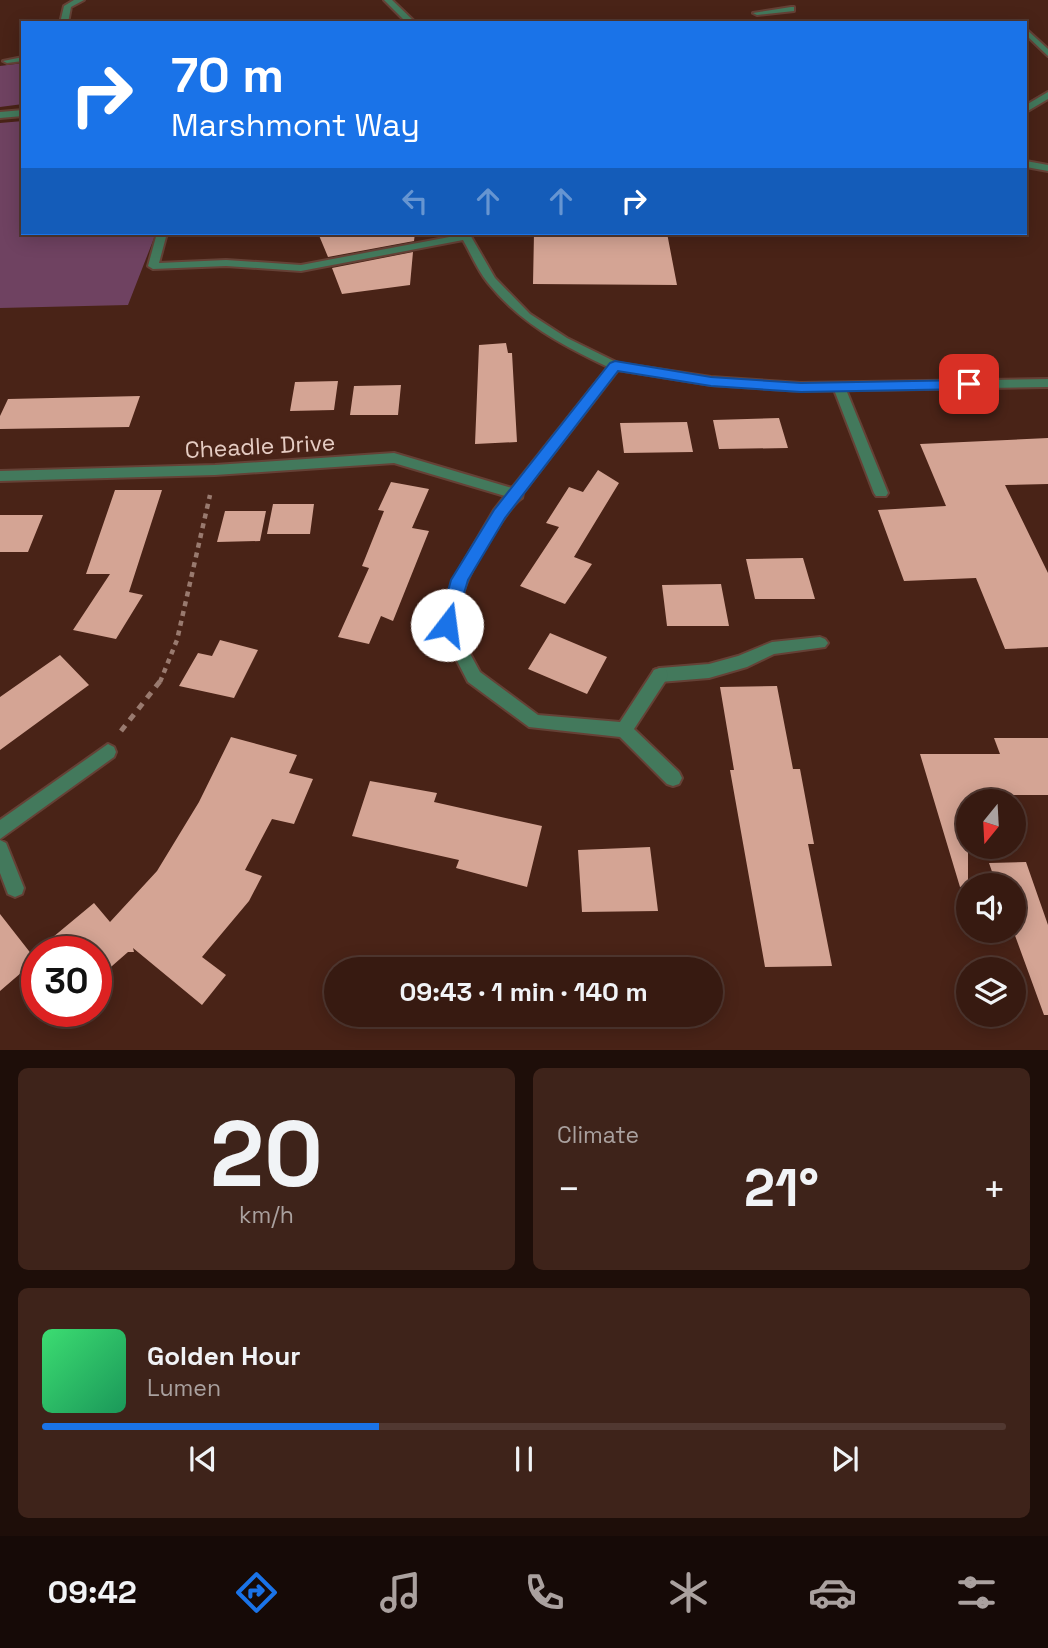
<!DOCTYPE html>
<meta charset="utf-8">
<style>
body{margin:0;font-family:"Space Grotesk",sans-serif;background:#3e231a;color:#f1f3f6;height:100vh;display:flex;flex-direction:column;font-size:26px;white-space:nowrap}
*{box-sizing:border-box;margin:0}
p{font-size:23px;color:#aaa19f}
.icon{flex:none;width:38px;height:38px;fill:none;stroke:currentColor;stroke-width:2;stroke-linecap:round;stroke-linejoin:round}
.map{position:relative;height:1050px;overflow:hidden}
.side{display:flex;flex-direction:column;gap:18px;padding:18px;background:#1e0e09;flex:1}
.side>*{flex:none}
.top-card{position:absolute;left:21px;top:21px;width:1006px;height:214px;border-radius:0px;box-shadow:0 4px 18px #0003,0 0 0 2px #513831;background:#1a73e8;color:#fff;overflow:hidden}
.needle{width:46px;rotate:198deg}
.buttons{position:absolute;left:956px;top:789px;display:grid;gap:14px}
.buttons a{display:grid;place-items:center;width:70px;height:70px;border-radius:50%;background:#371a11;box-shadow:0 4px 18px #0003,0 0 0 2px #513831;font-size:35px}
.speed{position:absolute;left:21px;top:936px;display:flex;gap:14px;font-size:35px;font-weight:700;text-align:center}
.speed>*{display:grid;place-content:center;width:91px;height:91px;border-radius:50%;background:#371a11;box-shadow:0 4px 18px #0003,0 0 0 2px #513831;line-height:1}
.speed .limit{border:10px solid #d22;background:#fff;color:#111}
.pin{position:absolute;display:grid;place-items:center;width:60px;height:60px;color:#fff;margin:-30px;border-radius:14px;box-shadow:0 4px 10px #0006}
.me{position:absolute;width:77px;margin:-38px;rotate:15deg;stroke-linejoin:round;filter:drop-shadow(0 0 5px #0008)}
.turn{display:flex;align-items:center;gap:24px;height:147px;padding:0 35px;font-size:32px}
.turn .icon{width:91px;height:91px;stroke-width:2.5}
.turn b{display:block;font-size:49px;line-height:60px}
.lanes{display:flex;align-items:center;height:66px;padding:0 35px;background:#0003;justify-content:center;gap:35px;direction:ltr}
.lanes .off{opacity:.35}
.big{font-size:52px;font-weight:700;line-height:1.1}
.side .widget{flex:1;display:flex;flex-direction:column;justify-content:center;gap:10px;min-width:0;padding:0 24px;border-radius:10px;background:#3e231a}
.side .dial{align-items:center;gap:0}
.dial b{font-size:91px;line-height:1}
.song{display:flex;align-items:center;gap:21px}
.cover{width:84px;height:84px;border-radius:10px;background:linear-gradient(135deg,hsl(140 70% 55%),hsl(150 70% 35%))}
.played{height:7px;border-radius:4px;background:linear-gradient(90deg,#1a73e8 35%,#513831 35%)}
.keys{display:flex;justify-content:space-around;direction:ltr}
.heat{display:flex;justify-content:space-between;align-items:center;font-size:38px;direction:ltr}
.side .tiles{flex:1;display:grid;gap:18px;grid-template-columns:1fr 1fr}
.widget:last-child{grid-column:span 2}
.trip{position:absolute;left:324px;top:957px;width:399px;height:70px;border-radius:35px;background:#371a11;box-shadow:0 4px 18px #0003,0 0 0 2px #513831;font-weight:700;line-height:70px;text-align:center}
.tab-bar{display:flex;height:112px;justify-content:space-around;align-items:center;background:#160a07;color:#aaa19f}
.tab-bar .icon{width:49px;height:49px}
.tab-bar .selected{color:#1a73e8}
.tab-bar b{font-size:32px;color:#f1f3f6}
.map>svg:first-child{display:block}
</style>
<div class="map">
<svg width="1048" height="1050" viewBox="0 0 1048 1050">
<rect width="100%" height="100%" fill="#492317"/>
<!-- green -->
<path fill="#6f4261" d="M23 63V104L0 107V66Z
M23 121V233H156L128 305 0 308V123Z"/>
<!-- building -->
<path fill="#d4a494" d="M318 233H415L414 241 328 257Z
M534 233H667L677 285 533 284Z
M413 252 410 285 342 294 332 268Z
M506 343 508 353H512L517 442 475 444 479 345Z
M338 381 334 410 290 411 295 382Z
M401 385 398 415H350L354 386Z
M140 396 129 427 0 429V416L8 399Z
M779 418 788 448 719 449 713 420Z
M687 422 693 452 624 453 620 423Z
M1048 438V484L1005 485 1048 573V647L1005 649 976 578 904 581 878 510 946 506 920 444Z
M598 470 619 483 574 557 592 564 565 604 520 586 559 527 546 523 569 487 583 492Z
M391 482 429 489 412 528 429 531 393 621 381 616 369 644 338 637 369 568 362 566 384 511 378 510Z
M115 490H162L129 592 143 595 116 639 73 630 110 574H86Z
M273 504H314L310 534H267Z
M225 511H266L260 541 217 542Z
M0 515H43L28 552H0Z
M803 558 815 599H755L746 559Z
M721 584 729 626H667L662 585Z
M550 633 607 657 587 694 528 669Z
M220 640 258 650 234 698 179 686 198 653 212 656Z
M60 655 89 685 0 750V697Z
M777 686 793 769H800L814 844H808L832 966 765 967 730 770H734L720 687Z
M231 737 297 755 289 773 313 779 294 824 272 819 245 870 262 876 249 901 202 957 226 975 202 1005 133 948 134 952H128L96 980V952H35L94 903 110 922 157 871 199 802Z
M994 738H1048V795H968V886L960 887 920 754H1000Z
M370 781 437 793 434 802 542 826 527 887 456 868 459 860 352 836Z
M650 847 658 911 582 912 578 850Z
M1026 862 1048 925V1015H1044L1013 930V886H997L989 863Z
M0 914 36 960 0 991Z"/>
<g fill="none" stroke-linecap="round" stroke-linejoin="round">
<!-- lane casing -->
<g stroke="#654136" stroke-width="4">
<path id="lane" d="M839 383 845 387 888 493 886 496H876L874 493 833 387Z
M820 637 825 639 828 643 825 647 774 654 747 667 709 678 660 682 654 680 652 675 654 670 660 668 709 664 738 656 772 642Z"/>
</g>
<!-- street casing -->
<g stroke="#654136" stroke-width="4">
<path id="street" d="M74 0H84L71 7 68 23H60L64 6Z
M384 0H392L416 23H407Z
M791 7H794V11L757 15 753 13Z
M1026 29 1048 49V56L1026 35Z
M23 57V61L7 63 3 61Z
M1048 92V99L1026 112V105Z
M23 110V116L0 118V112Z
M1026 161 1048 165V171L1026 167Z
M157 233H167L159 263 226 260 301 265 460 235 459 233H469L495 278 530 314 567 338 618 363 711 377 801 383 1048 379V387L801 391 711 385 618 370 523 493 522 498C509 505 473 567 467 582 461 596 459 612 455 626L480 672 538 715 620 722 654 670 660 668 666 670 668 675 666 680 634 729 679 772 682 778 679 784 673 786 667 784 620 737 529 727 468 682 439 626 453 580 494 510 505 496 394 463 215 475 0 481V471L215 465 394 453 512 488 608 367C562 345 520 323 488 283 478 271 471 254 463 240L301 271 226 266 153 269 148 266Z
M108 744 114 747 116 752 114 757 0 839V820Z
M0 840 6 843 24 888 22 894 15 897 8 894 0 873Z"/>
</g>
<!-- path-far1 -->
<path stroke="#997a6f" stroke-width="4.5" stroke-dasharray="5 5" stroke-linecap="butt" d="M160 682 177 640 210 495"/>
<!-- path -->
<path stroke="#997a6f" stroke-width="5" stroke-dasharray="7 7" stroke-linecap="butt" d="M121 731 161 680"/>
<!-- lane -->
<use href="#lane" fill="#43795c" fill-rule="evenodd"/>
<!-- street -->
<use href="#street" fill="#43795c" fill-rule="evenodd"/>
</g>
<!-- route -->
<path fill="#1a73e8" stroke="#114b97" stroke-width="2" d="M615 361 711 377 801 383 969 380 976 384 969 389 801 392 711 386 618 371 505 518 468 580 453 630H441L439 625 451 580 494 510 610 363Z"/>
<g text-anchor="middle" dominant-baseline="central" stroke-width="7" stroke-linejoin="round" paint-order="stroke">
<!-- street labels -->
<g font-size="23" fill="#e5ccc3" stroke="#492317">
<text transform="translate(260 446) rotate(-3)">Cheadle Drive</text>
</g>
</g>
</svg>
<div class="buttons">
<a><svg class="needle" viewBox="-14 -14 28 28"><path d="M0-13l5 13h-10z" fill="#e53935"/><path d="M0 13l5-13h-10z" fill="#aaa19f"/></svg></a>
<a><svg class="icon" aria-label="sound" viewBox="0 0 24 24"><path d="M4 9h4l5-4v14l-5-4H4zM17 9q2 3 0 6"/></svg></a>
<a><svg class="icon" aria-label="layers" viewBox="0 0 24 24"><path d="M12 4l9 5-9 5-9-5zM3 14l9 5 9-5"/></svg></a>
</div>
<div class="speed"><div class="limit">30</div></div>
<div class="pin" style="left:969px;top:384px;background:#d93025"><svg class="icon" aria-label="arrive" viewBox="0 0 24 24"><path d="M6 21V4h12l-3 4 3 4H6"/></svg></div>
<svg class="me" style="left:447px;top:625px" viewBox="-20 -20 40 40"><circle r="19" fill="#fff"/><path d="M0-13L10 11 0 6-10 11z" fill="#1a73e8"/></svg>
<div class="trip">09:43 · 1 min · 140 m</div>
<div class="top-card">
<div class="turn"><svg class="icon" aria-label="right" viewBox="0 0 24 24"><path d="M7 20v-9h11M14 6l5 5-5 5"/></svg><div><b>70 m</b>Marshmont Way</div></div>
<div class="lanes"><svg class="icon off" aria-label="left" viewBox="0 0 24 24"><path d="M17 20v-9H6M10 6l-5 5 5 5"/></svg><svg class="icon off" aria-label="ahead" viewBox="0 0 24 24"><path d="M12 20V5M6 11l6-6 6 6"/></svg><svg class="icon off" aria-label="ahead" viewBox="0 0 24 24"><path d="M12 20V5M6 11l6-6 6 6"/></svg><svg class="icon" aria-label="right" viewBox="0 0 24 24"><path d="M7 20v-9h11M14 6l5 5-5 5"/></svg></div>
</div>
</div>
<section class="side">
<div class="tiles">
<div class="widget dial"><b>20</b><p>km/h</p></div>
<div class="widget"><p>Climate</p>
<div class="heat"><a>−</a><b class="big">21°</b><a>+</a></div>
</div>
<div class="widget">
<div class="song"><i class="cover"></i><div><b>Golden Hour</b><p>Lumen</p></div></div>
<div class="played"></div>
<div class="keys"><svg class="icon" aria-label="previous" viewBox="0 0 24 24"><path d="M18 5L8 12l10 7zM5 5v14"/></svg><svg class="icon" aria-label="pause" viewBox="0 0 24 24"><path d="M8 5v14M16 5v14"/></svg><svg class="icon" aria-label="next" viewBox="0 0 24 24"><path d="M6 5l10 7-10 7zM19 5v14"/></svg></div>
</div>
</div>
</section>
<nav class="tab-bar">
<b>09:42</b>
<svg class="icon selected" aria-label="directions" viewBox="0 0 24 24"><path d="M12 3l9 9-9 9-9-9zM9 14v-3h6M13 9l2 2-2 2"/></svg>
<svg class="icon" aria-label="music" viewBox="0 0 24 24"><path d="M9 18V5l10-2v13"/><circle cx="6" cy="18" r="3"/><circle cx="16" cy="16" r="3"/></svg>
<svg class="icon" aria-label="phone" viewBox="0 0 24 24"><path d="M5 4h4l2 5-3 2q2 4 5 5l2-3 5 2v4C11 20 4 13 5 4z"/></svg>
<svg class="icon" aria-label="climate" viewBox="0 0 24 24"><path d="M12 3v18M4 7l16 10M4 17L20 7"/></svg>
<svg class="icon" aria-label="car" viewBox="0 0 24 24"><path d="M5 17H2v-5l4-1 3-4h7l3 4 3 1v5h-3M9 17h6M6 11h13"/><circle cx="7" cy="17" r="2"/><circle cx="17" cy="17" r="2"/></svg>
<svg class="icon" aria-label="filters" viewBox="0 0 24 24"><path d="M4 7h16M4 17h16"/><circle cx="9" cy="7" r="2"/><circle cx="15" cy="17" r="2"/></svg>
</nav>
